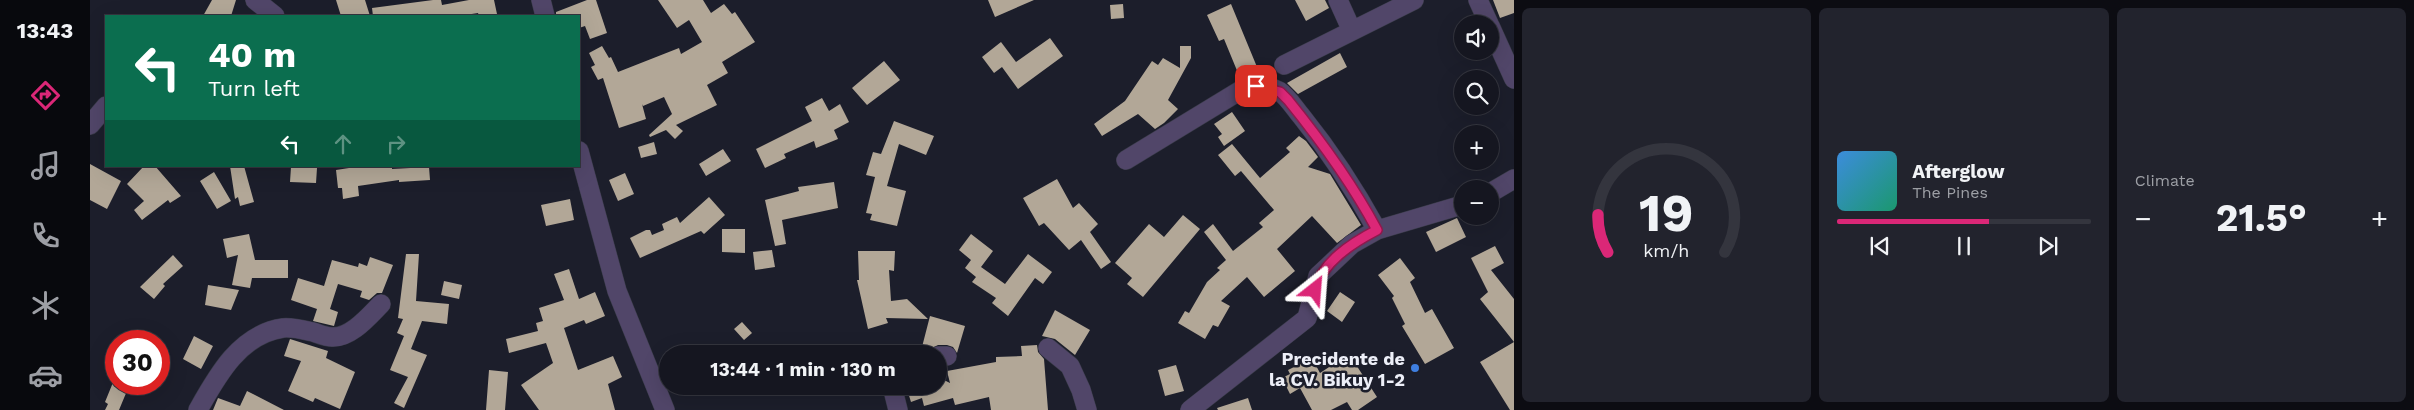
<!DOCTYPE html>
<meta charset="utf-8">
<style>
body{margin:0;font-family:"Work Sans",sans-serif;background:#22232d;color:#f1f3f6;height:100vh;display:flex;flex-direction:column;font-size:19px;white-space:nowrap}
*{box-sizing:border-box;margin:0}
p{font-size:16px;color:#9d9fa5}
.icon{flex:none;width:28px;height:28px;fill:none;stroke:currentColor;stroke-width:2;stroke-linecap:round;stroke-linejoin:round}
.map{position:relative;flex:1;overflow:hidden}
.side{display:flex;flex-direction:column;gap:8px;padding:8px;background:#0c0c12;width:900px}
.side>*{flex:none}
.hud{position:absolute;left:15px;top:15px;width:475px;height:152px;border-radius:0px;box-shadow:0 5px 20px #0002,0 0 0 1px #34353e;background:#0b6e4f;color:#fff;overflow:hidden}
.tools{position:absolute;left:1364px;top:15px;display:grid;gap:10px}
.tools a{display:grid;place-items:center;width:45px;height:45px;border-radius:50%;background:#151620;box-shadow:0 5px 20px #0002,0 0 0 1px #34353e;font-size:25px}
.speed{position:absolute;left:15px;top:330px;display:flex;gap:10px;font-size:25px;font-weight:700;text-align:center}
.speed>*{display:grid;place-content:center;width:65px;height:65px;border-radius:50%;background:#151620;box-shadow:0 5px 20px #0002,0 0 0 1px #34353e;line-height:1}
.speed .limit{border:8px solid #d22;background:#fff;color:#111}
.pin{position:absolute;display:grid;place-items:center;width:42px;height:42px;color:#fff;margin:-21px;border-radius:10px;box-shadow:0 2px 8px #0006}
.me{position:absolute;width:55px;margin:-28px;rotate:28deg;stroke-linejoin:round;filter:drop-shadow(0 0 4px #0008)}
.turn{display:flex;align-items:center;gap:18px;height:105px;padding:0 20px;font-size:22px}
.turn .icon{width:65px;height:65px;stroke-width:2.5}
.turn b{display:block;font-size:35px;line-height:42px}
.lanes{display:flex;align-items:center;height:48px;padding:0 20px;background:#0003;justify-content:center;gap:25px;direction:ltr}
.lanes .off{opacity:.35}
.big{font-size:38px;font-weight:700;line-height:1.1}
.side .tile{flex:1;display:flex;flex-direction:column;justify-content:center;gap:8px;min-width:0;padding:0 18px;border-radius:8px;background:#22232d}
.side .dial{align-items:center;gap:0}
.dial svg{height:130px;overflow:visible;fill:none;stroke:#34353e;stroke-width:7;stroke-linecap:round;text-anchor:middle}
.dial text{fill:#f1f3f6;stroke:none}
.song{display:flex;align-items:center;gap:15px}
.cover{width:60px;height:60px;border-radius:8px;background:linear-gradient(135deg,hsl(210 70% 55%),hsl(160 70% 35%))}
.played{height:5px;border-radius:2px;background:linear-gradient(90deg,#db2777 60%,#34353e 60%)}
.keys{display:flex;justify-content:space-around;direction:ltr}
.heat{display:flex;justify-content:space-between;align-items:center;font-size:28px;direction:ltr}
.side .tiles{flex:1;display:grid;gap:8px;grid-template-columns:repeat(3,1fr)}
.trip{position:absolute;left:569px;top:345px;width:288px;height:50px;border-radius:25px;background:#151620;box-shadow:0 5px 20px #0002,0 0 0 1px #34353e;font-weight:700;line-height:50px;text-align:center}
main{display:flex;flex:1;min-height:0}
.tab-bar{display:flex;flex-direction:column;width:90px;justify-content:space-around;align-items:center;background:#08090d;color:#9d9fa5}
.tab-bar .icon{width:35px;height:35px}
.tab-bar .active{color:#db2777}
.tab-bar b{font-size:22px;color:#f1f3f6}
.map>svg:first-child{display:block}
</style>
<main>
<nav class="tab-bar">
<b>13:43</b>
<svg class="icon active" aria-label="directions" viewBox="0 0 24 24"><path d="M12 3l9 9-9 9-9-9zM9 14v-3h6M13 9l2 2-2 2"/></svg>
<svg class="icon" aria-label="music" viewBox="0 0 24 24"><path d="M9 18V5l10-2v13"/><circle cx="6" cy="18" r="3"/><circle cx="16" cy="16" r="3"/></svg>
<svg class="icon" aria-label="phone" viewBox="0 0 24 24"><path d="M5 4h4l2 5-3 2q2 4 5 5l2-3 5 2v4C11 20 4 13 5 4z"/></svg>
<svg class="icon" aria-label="climate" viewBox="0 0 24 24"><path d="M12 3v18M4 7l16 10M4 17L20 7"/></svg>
<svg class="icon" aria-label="car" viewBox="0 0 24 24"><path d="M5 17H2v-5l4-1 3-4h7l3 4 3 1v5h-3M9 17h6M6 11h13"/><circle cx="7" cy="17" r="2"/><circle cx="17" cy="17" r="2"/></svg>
</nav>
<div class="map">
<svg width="1424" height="410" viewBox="0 0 1424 410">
<rect width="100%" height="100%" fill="#1c1e2b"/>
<!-- building -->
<path fill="#b2a797" d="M122 0H146L141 16H113Z
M246 0H275L280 16H251Z
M343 0H351L352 5 379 0H404L407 14 395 16H389L388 13 369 16H283L282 8Z
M497 0H506L517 33 500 39 495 26 489 28V16H466V12Z
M568 0H613L621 13 634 4 642 14 645 12 665 42 632 62 638 73 617 85 627 105 586 125 593 131 585 139 576 130 560 137 559 135 582 114 574 97 553 106 552 104 556 119 529 128 513 78 508 80 501 67 505 65 499 53 512 46 519 58 521 57 528 72 589 48 591 54 612 42 599 20 587 28Z
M898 0H944L905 17Z
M1205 0H1235L1239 8 1216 21Z
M1403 0H1424V13L1410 18Z
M1033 4 1034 18 1021 19 1020 5Z
M1141 4 1167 67 1148 73 1134 39 1129 41 1117 15Z
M960 38 973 56 928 89 912 67 904 73 892 57 911 42 926 62Z
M1090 46H1101V58L1078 100 1088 109 1074 123 1065 129 1048 114 1012 136 1004 124 1035 101 1062 61 1068 65 1073 58 1090 68Z
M1250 53 1257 67 1208 94 1197 83Z
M794 61 810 80 777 105 762 88Z
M732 98 739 111 750 104 759 122 744 130 748 139 726 148 724 141 694 154 696 158 675 168 666 149 722 121 715 107Z
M1142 112 1155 131 1134 146 1128 137 1132 134 1124 124Z
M804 121 844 136 836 155 809 144 797 186 816 191 807 226 780 220 782 214 776 213 785 177 776 175 783 152 791 154Z
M1209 136 1216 141 1228 157 1218 167 1240 174 1271 225 1247 243 1222 216 1187 249 1205 271 1174 297 1157 277 1131 301 1140 306 1128 327 1123 325 1115 339 1088 323 1095 311 1099 313 1117 282 1130 270 1127 268 1136 260 1114 232 1123 224 1143 251 1173 227 1169 223 1184 210 1151 171 1145 176 1128 155 1142 144 1170 178 1200 152 1196 148Z
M564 142 567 154 551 158 548 147Z
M633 149 641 161 616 176 609 164Z
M0 164 31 181 17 209 0 200Z
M54 166H65L91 196 80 203 78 200 52 220 44 210 54 201 37 184Z
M140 166H154L164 202 150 206 148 197 145 199Z
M272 166H302V169L339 167 340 180 309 182V180L268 186 269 196 253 199 252 188H248L246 170Z
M201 167 227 168 226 183 200 182Z
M124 172 141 201 127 209 110 181Z
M535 173 544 194 528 201 519 180Z
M967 179 983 208 989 203 1008 224 1000 232 1021 262 1011 269 991 240 979 250 954 223 949 226 933 198Z
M744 182 748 208 692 220 696 244 685 246 675 200 709 191 708 187Z
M619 197 635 215 614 234 611 231 550 258 540 238 556 230H560L562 235 574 230 572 224 587 217 590 223Z
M480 199 484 220 456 226 451 205Z
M1093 215 1110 229 1053 297 1037 284 1042 278 1025 263 1059 224 1074 237Z
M1367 218 1376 237 1346 252 1336 232Z
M632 229H655V253L632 252Z
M159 234 165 260H198V278H162L160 288 142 285 148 255 137 258 133 239Z
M881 234 903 251 891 267 915 284 938 254 962 272 953 284 945 278 918 316 902 303 906 298 882 282 886 277 875 268 881 260 869 250Z
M1405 246 1414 263 1401 270 1424 299V410H1420L1390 362 1424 342 1390 299 1398 292 1381 258Z
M682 250 685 267 665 270 663 252Z
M768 251H805L804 271 799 270 801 301 817 299 838 319 796 318 798 323 778 329 767 280H769Z
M316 254H329L326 301 359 304 357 324 332 321 321 349 337 355 314 408 304 403 318 377 300 370 314 336 307 333 313 319 308 318Z
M83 255 93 266 73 284 75 286 64 299 50 287Z
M280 257 303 265 292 293H287L279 300 270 297 272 291 248 284 240 309 248 312 244 326 223 321 227 309 201 300 208 278 234 286 242 260 268 267 269 263 277 266Z
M1310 258 1325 278 1320 282 1335 313 1342 309 1364 348 1335 364 1312 326 1315 324 1302 298 1304 296 1288 275Z
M479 269 489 299 505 292 515 316 496 324 494 320 474 328 488 370 523 356 532 377 518 384 525 410H449L431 385 463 363 456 343 419 353 416 339 448 331 446 323 453 321 449 308 474 300 464 274Z
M354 281 372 285 369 299 351 295Z
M118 285 149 290 141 310 115 305Z
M1250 292 1265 302 1252 322 1237 311Z
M965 310 1000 330 985 355 965 339 952 336Z
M840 316 875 326 867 353 863 347 857 345H848L840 349 832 347Z
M652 322 662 333 654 340 644 329Z
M104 336 123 346 111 369 93 359Z
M200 339 238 351 236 358 265 372 250 409 225 398 223 402 198 391 211 361 194 356Z
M947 345 948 352 954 359 958 410H901L899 397 865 405 863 398 834 406 832 398 821 402 816 386H848V377L860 383 857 371 906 362V357L932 356 931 346Z
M1259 354 1287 397 1268 410H1262L1257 402 1241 410H1222L1210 388 1200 394 1192 378 1200 374 1198 370 1222 358 1230 373Z
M1086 365 1094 391 1075 396 1068 370Z
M399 370 418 372 415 410H396Z
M24 380 26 384 39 386 29 410H15L18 404 15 402Z
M157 391 194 410H123L128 398 150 406Z
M1158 398 1162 410H1128L1127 408Z"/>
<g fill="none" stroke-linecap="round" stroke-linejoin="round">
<!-- minor casing -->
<g stroke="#393b48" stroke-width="20">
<path id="minor" d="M165 0 185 16
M451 0 455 16
M1248 0 1262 31
M1388 0 1399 24
M1400 26 1424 79
M1194 65 1324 0
M0 125 16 106
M489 151 527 291 575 410
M1036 160 1151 90C1165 87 1176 84 1189 91 1198 97 1205 109 1212 117 1241 153 1265 190 1287 230
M1400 193 1424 179
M958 348 980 366 991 390 997 410
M848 356H857
M802 386 808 410
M108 410C127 376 150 334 193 328 202 327 214 330 223 332 229 334 236 337 242 337 261 338 279 316 291 304
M1100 410 1217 318 1228 276 1262 244 1287 230 1372 205"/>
</g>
<!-- minor -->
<use href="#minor" stroke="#514669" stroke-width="19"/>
</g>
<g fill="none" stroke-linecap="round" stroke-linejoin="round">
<!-- route casing -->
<g stroke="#8e194d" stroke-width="12">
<path id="route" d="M1166 86 1190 92 1198 100C1232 142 1262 183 1287 230 1262 243 1232 262 1225 290"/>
</g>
<!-- route -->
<use href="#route" stroke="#db2777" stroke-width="9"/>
</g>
<!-- markers -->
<circle fill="#3f7fe0" stroke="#1c1e2b" stroke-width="2" cx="1325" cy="368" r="5"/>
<g text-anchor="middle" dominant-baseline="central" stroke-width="5" stroke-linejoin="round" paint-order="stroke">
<!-- poi labels -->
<g font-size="18" font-weight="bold" fill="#edeff8" stroke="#1c1e2b" text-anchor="end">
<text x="1315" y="358">Precidente de<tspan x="1315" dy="21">la CV. Bikuy 1-2</tspan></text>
</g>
</g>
</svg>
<div class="tools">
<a><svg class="icon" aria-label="sound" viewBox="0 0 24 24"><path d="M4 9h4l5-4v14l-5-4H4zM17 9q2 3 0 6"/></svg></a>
<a><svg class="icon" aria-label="search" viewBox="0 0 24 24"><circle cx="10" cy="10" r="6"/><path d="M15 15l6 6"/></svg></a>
<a>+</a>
<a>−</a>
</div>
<div class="speed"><div class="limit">30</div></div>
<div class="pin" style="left:1166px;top:86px;background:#d93025"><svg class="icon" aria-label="arrive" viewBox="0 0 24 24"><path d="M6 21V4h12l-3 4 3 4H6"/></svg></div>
<svg class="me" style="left:1225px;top:290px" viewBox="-20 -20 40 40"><path d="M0-17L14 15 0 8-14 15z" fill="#db2777" stroke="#fff" stroke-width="4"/></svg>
<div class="trip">13:44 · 1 min · 130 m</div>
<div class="hud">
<div class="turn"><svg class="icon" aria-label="left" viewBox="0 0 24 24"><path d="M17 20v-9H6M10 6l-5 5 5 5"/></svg><div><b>40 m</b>Turn left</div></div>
<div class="lanes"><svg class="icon" aria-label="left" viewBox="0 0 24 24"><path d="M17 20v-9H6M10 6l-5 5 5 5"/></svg><svg class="icon off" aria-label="ahead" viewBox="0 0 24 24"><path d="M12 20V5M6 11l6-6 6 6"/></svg><svg class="icon off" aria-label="right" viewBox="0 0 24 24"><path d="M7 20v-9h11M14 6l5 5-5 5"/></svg></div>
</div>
</div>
<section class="side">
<div class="tiles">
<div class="tile dial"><svg viewBox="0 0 100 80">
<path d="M14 69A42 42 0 1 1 86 69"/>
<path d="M14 69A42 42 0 0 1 8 46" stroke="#db2777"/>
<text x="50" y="56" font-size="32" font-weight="700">19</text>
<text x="50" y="72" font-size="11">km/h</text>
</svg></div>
<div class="tile">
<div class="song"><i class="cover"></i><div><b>Afterglow</b><p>The Pines</p></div></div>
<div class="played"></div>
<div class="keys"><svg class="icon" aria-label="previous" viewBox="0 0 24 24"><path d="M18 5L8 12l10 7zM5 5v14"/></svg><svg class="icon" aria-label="pause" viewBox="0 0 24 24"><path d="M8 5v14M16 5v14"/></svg><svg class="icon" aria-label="next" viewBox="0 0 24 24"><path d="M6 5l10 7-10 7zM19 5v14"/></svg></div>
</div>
<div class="tile"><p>Climate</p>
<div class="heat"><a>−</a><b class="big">21.5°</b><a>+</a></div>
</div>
</div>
</section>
</main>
